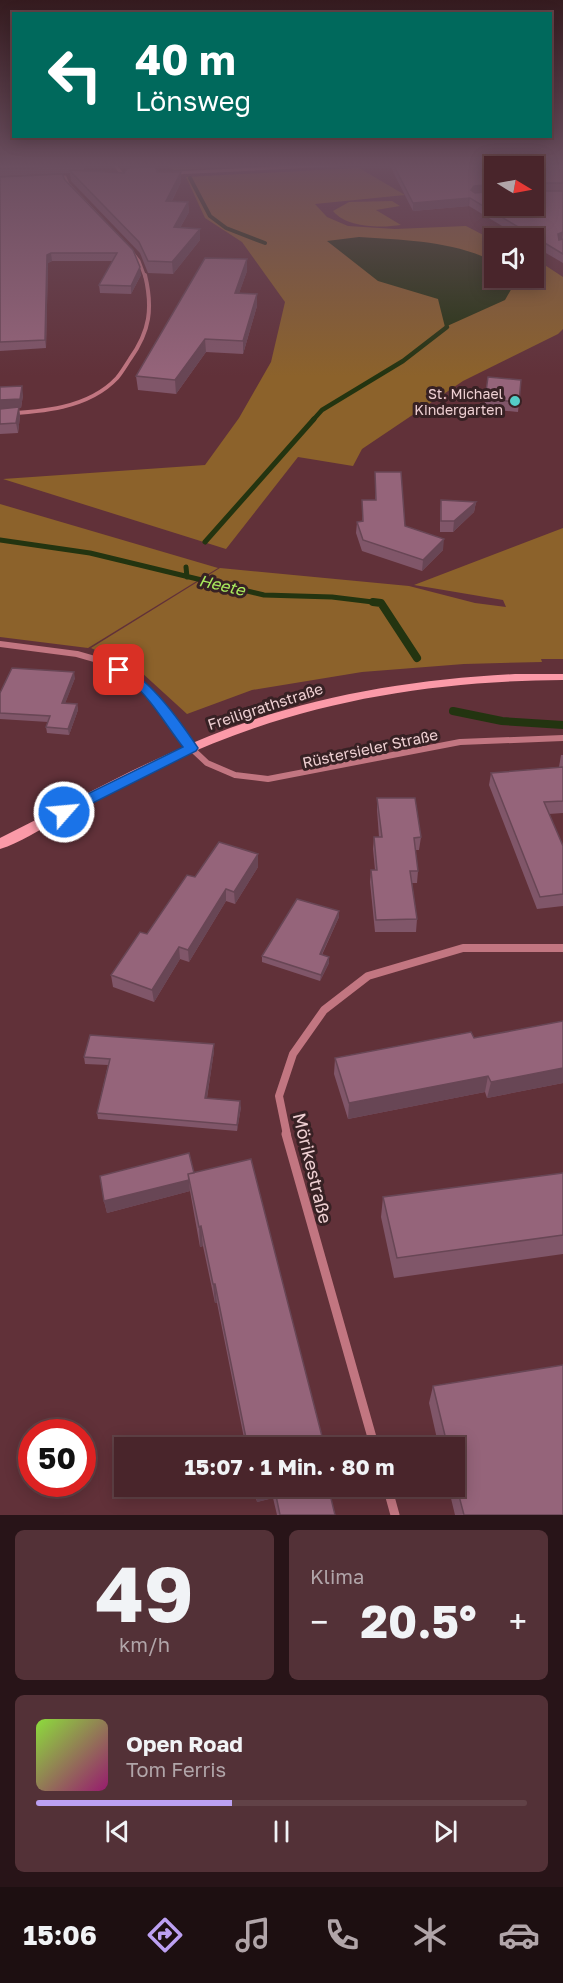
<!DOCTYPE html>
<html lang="de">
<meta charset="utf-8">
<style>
body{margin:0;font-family:"Golos Text",sans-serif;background:#533137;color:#f1f3f6;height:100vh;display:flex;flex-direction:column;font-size:22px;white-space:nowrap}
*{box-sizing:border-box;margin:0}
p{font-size:20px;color:#b1a5a9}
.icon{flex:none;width:33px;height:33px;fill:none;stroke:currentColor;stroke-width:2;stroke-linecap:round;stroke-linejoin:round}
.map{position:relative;height:1515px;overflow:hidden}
.drawer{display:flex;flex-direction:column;gap:15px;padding:15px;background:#281418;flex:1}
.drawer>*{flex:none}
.banner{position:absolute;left:12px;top:12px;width:540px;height:126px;border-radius:0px;box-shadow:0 3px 15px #0003,0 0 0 2px #614247;background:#00695c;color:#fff;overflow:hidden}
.needle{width:39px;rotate:100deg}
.buttons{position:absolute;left:484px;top:156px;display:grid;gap:12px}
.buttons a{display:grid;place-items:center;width:60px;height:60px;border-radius:0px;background:#49252b;box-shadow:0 3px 15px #0003,0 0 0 2px #614247;font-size:30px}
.speed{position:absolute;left:18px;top:1419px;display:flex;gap:12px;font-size:30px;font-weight:700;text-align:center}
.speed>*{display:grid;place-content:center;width:78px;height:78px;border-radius:50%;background:#49252b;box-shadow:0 3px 15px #0003,0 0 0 2px #614247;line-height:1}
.speed .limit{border:9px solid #d22;background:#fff;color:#111}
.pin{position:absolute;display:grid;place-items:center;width:51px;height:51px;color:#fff;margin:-26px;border-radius:12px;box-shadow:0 3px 9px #0006}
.me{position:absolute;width:66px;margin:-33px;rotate:63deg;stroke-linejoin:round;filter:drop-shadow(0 0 4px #0008)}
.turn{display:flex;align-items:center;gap:21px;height:126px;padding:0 24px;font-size:27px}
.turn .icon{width:78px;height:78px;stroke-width:2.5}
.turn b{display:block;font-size:42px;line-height:51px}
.big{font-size:45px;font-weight:700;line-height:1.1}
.drawer .card{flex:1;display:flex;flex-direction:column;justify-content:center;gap:9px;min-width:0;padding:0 21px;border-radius:9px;background:#533137}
.drawer .dial{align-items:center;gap:0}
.dial b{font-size:78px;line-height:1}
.song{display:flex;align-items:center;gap:18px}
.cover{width:72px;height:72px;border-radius:9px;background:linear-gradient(135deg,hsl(90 70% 55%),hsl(320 70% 35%))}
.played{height:6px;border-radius:3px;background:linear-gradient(90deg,#bca0f2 40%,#614247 40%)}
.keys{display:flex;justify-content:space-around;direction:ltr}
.heat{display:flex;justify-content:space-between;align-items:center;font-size:33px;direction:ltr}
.drawer .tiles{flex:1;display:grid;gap:15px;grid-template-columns:1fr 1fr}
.card:last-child{grid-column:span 2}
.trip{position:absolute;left:114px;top:1437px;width:351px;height:60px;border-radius:0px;background:#49252b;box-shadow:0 3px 15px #0003,0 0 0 2px #614247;font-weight:700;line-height:60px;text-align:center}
.tabs{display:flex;height:96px;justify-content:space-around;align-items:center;background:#1d0f11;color:#b1a5a9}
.tabs .icon{width:42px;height:42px}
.tabs .on{color:#bca0f2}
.tabs b{font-size:27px;color:#f1f3f6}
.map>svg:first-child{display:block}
</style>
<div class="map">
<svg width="563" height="1515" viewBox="0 0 563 1515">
<rect width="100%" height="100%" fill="#613139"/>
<!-- green -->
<path fill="#8c622b" d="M164 164H282L174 170Z
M359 168 405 195 315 204 327 217 348 226 395 229 466 226 495 241V278H534V258L563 277V329L558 334 463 381 362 449 353 466 298 457 226 549 3 479 205 465 239 418 271 362 285 302 242 242 205 218 186 177Z
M392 201 400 206 376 210 401 225C381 228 347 228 333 211L349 202Z
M0 504 218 568 88 648 0 637Z
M563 528V659H541L542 662 464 664 362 672 252 690 187 714 141 672 91 648 220 568 409 586 475 603 506 607 503 600 414 585Z"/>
<!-- water -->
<path fill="#233410" d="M359 237C405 240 454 241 495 262V278H514L516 281 505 300 445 327 438 299 378 281 327 241Z"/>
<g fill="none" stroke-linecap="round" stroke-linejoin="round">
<!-- stream-far3 -->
<path stroke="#233410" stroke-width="4" d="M190 178 210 216 226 228 265 243"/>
<!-- stream-far2 -->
<path stroke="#233410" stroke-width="4.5" d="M313 420 322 410 403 361 447 327"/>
<!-- stream-far1 -->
<path stroke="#233410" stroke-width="5" d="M0 540 90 553 264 595 332 597 381 603
M205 542 314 419
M186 567 187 577"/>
<!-- stream -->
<path stroke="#233410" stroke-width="8" d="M373 602 381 603 417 658
M453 711 502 721 563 725"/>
<!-- street-far4 -->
<path stroke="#c27681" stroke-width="3" d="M114 164 123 175
M174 173 353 164
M65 177 68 184 112 230
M129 248 139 261 145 277"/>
<!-- street-far3 -->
<path stroke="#c27681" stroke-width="4" d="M0 414C40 412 88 409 117 378 122 372 126 365 130 359 150 331 153 308 145 275"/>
<!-- street-far2 -->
<path stroke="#c27681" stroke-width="6" d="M0 644 77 654 105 662 133 678 179 730 191 748 207 763 235 775 268 779 460 742 563 738"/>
<!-- street-far1 -->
<path stroke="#c27681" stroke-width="8" d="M287 1135 279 1096 293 1054 324 1010 368 976 463 948H563"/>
<!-- street -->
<path stroke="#c27681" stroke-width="9" d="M286 1134 375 1448
M387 1486 395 1515"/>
<!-- secondary -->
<path fill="#fb9aa8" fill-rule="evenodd" d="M515 674H563V680C425 681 296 703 170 762 132 780 94 800 57 820 39 830 20 843 0 849V838C76 800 150 758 230 728 322 694 418 679 515 674Z"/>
</g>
<!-- wall -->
<path fill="#805669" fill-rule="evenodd" d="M0 164H84V171L124 173 134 167V164H152L153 167 157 172H181V182L172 201 188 202 189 212 180 228 200 240 173 274 148 273 140 253 71 181 70 173 0 176Z
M389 164H563V263L534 246V238H522L469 206 413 211ZM495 166 534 206H495Z
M0 177 65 180 141 275 131 294 100 293 99 285 113 261H52L48 263 46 348 0 351Z
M247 271 239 293 257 306 243 354 206 352 176 394 138 390 136 376Z
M488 377 519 402 518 412 484 409Z
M0 387 23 395 21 408H19L20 416 18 433 0 434Z
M375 472 405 526 443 550 422 571 362 551 356 533 357 522 362 521V500H375Z
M441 500 476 502 474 512 453 532H440V511Z
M75 678 65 703 77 704 78 710 69 735 47 733 46 727 48 722 0 719V693Z
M561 755H563V813L549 814 563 846V906L537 909 489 785 491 773 559 767Z
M377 798 421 837 419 850H415L418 871 417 883H412L417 919 416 932H375L370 882 371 870H375L373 849 374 837H379L377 810Z
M258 854V867L235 904 226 901 189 962 180 959 154 1002 113 987 111 975 147 934 195 877Z
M339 911V917L322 955 329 957V963L320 981 262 962V956Z
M563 1021V1083L487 1098 485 1092 348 1119 334 1074 335 1058 474 1038Z
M214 1044V1051L207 1098 241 1107 237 1131 98 1119 97 1113 108 1065 85 1064 84 1057Z
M194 1173 325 1448H246L217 1303H215L203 1246 200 1247 190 1191 107 1213 104 1201Z
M563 1173V1254L394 1278 381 1217 383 1197Z
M433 1386 563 1515H455L448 1486H454V1448H439L429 1403Z
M253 1486H328L335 1515H277L273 1498 257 1502Z"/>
<!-- shaded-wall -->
<path fill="#684655" d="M181 172V182L166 212V201Z
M495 184V191L470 198 471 190 474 186Z
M470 198 469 206 413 211V203Z
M188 202 189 212 174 238V227Z
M200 229V240L173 274 172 262Z
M563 232 562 240 557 243 558 234Z
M51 253 52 261 48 263 46 348 45 340 47 255Z
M247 259V271L235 305V293Z
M140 267 141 275 131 294V286Z
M257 294V306L243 354V341Z
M205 339 206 352 176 394 175 380Z
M22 386 23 395 21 408H19L20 416 18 433 16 423 0 410V400Z
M476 502 474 512 453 532 454 521Z
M444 539 443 550 422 571 423 560Z
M74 672 75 678 63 709 62 703Z
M77 704 78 710 69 735 68 729Z
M258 854V867L235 904 234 892Z
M226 889V901L189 962 188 950Z
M339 911V917L319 960 320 954Z
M179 947 180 959 154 1002 152 990Z
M329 957V963L320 981 321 975Z
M214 1044V1051L206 1104 205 1098Z
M563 1068V1083L487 1098 491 1082Z
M488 1076 485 1092 348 1119 349 1103Z
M240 1101 241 1107 237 1131V1125Z
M189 1180 190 1191 107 1213 104 1201Z
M201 1226 203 1246 200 1247 199 1227Z
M213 1284H215L217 1303H215Z
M256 1486H273V1498L257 1502Z"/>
<!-- building -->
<path fill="#95647a" stroke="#684655" stroke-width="1.5" d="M0 164H84V166L0 169Z
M393 164H563V183H535L534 185V166H495V184L474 186 471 190 475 193 495 191V206H534V190L535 191H563V232L558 234 559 240 563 239V254L470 198 413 203Z
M155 167 157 172H181L166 201 188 202 174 227 200 229 172 262 148 261 139 242 69 170 124 173 128 168Z
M62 174 65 180 133 250 140 267 131 286 99 285 117 253H51L47 255 45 340 0 342V177Z
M205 258 247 259 235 293 257 294 243 341 205 339 175 380 136 376Z
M488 377 521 380 519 402 485 399Z
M22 386 20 399 0 400V387Z
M19 407 16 423 0 424V409Z
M375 472H401L405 526 444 539 423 560 363 540 357 522 363 521 362 500H376Z
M441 500 476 502 454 521H441Z
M12 668 74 672 62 703 77 704 68 729 46 727 50 716 0 713V693Z
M563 767V801L544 802 563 846V894L540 897 491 773Z
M377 798H415L421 837 414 838 418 871H410L417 919 376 920 371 870H377L374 837H382Z
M219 842 258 854 234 892 226 889 188 950 179 947 152 990 111 975 140 932 147 934 187 875 195 877Z
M297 899 339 911 320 954 329 957 321 975 262 956Z
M563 1021V1068L491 1082 488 1076 349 1103 335 1058 471 1032 474 1038Z
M90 1035 214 1044 205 1098 240 1101 237 1125 97 1113 110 1059 84 1057Z
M189 1153 194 1173 188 1174 189 1180 104 1201 100 1176Z
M251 1159 325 1448H248L215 1284H213L201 1226 199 1227 188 1174Z
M563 1173V1235L397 1258 383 1197Z
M563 1365V1515H464L454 1477V1448H448L433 1386Z
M274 1486H328L335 1515H280Z"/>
<!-- sky -->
<linearGradient id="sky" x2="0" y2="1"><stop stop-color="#351b1f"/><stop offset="0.44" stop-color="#6a4e5f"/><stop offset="1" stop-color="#6a4e5f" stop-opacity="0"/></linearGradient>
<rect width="563" height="376" fill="url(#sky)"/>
<!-- route -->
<path fill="#1a73e8" stroke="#114b97" stroke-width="1.5" d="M119 666C147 674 182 724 198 748L196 751 69 815H59L57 812 59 808 183 747C166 725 150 697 129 680 124 676 118 675 113 670Z"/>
<!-- markers -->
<circle fill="#54cdc7" stroke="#372124" stroke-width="2" cx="515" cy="401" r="6"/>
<g text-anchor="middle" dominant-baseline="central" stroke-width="6" stroke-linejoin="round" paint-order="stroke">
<!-- far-poi labels -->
<g font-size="14" fill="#efd0d3" stroke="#372124" text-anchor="end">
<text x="503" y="393">St. Michael<tspan x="503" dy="16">Kindergarten</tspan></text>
</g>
<!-- street labels -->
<g font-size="15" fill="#efd0d3" stroke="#372124">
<text transform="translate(265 706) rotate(-18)">Freiligrathstraße</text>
<text transform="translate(370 748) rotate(-12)">Rüstersieler Straße</text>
</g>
<!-- water labels -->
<g font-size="16" font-style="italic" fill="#aaec5e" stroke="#372124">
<text transform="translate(222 585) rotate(13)">Heete</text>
</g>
<!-- near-street labels -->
<g font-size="18" fill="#efd0d3" stroke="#372124">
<text transform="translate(313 1168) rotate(76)">Mörikestraße</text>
</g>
</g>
</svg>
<div class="buttons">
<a><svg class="needle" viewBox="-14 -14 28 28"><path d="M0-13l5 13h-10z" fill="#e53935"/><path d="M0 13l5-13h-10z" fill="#b1a5a9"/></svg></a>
<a><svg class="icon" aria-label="sound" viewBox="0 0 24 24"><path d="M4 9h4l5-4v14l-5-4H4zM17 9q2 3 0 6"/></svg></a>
</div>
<div class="speed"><div class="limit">50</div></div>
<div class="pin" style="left:119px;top:670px;background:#d93025"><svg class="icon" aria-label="arrive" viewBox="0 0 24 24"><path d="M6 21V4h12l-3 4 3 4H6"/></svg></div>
<svg class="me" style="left:64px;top:812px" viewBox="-20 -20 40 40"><circle r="17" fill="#1a73e8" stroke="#fff" stroke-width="3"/><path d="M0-11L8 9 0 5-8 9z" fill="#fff"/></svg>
<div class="trip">15:07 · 1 Min. · 80 m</div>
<div class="banner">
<div class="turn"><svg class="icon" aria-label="left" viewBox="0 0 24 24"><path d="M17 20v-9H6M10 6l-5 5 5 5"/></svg><div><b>40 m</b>Lönsweg</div></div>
</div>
</div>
<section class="drawer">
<div class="tiles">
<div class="card dial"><b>49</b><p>km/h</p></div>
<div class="card"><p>Klima</p>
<div class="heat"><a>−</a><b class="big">20.5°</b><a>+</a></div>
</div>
<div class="card">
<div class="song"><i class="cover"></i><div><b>Open Road</b><p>Tom Ferris</p></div></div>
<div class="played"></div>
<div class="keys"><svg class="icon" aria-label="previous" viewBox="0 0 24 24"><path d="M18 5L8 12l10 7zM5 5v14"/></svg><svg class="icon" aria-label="pause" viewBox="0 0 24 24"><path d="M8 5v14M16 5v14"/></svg><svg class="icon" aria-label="next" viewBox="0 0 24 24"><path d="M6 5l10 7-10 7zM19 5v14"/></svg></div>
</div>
</div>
</section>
<nav class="tabs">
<b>15:06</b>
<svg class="icon on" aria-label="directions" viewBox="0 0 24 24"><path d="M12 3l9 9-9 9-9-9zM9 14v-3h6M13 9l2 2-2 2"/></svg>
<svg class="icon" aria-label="music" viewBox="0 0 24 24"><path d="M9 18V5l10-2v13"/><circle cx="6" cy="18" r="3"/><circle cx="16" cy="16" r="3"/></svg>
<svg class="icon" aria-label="phone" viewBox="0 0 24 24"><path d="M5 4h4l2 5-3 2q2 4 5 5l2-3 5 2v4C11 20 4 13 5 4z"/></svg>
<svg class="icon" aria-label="climate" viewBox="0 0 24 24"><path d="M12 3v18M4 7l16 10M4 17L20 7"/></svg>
<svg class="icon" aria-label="car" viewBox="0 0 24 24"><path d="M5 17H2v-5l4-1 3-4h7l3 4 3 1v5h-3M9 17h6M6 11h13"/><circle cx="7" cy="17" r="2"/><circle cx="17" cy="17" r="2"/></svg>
</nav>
